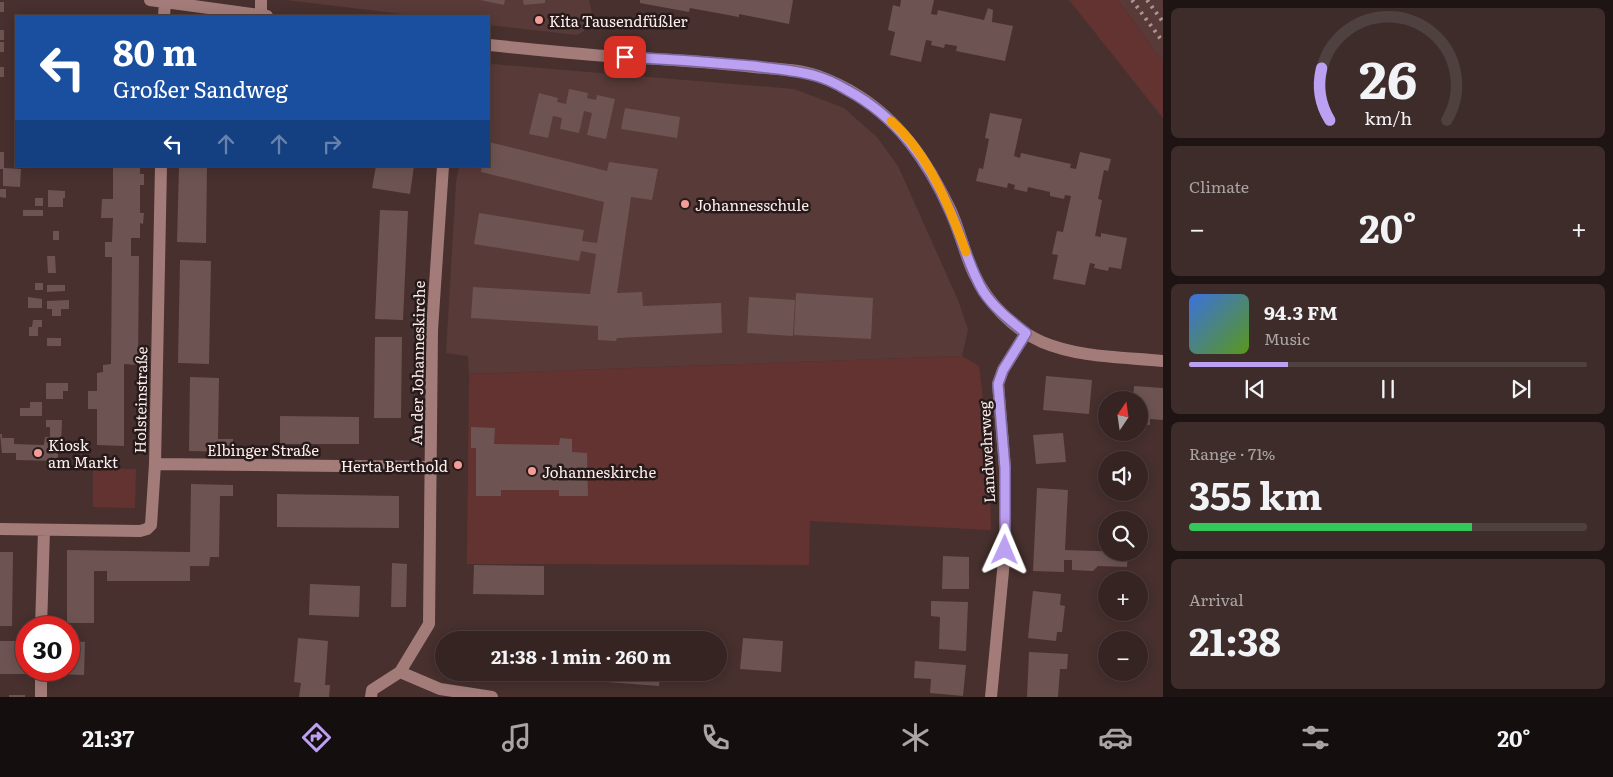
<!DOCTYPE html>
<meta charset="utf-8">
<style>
body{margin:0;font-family:Literata,serif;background:#3d2c2a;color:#f1f3f6;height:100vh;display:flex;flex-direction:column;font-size:19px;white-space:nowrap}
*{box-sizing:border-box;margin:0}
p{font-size:16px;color:#aaa4a5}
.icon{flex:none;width:28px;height:28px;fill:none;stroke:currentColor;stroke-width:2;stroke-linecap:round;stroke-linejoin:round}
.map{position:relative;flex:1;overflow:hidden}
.details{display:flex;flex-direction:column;gap:8px;padding:8px;background:#1d1413;width:450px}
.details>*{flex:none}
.banner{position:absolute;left:15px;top:15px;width:475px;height:152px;border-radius:0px;box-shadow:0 2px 12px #0003,0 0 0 1px #4f4140;background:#1a4fa0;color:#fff;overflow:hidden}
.needle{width:32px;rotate:13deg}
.controls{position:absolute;left:1098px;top:391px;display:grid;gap:10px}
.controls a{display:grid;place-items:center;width:50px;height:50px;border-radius:50%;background:#352422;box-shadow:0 2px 12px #0003,0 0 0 1px #4f4140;font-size:25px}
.speed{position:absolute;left:15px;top:616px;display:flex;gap:10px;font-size:25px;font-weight:700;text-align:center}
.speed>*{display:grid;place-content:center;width:65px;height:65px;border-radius:50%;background:#352422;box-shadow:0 2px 12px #0003,0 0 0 1px #4f4140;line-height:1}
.speed .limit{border:8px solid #d22;background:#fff;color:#111}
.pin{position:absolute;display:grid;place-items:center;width:42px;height:42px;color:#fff;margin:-21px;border-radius:10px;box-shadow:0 2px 8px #0006}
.me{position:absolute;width:55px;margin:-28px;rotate:1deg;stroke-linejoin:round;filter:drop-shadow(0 0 4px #0008)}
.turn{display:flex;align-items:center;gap:18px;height:105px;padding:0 15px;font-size:22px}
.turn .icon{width:65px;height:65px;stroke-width:2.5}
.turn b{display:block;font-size:35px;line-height:42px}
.lanes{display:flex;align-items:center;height:48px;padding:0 15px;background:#0003;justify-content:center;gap:25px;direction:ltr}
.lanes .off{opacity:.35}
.big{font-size:38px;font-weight:700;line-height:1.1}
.details .tile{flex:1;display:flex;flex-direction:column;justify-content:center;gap:8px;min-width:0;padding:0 18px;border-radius:8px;background:#3d2c2a}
.details .dial{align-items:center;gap:0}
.dial svg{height:130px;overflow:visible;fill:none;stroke:#4f4140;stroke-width:7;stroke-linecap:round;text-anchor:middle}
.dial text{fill:#f1f3f6;stroke:none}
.song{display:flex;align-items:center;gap:15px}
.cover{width:60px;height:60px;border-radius:8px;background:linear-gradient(135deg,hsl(220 70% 55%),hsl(90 70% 35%))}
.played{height:5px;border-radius:2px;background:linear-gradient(90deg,#bca0f2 25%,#4f4140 25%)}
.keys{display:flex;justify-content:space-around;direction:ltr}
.heat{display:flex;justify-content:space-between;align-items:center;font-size:28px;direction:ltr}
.charge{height:8px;border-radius:4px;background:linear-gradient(90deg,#34c759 71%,#4f4140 0)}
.trip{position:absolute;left:435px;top:631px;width:292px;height:50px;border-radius:25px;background:#352422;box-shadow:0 2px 12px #0003,0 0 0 1px #4f4140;font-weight:700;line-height:50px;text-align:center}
.tab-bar{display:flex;height:80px;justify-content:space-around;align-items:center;background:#150e0e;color:#aaa4a5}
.tab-bar .icon{width:35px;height:35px}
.tab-bar .current{color:#bca0f2}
.tab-bar b{font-size:22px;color:#f1f3f6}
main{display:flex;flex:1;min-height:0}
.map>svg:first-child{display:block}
</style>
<main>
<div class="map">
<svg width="1163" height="697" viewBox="0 0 1163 697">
<rect width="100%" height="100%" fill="#47302e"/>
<!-- built -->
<path fill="#583a38" d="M286 0H589L592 13 584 31 577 35 489 25V16H419Z
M1118 0H1162L1163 2V62Z
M492 64 794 89 844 108 877 137 898 166 958 300 968 330 962 356 469 374 468 356 446 353 456 183 459 166H489V66Z"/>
<!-- green -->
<path fill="#633331" d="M1069 0H1118L1163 62V118Z
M962 356 979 366 989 448 991 530 810 521 809 565 467 564 469 374Z
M93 468 136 469 135 508 93 507Z"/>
<!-- building -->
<path fill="#6d5452" d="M480 0H505L504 5Z
M523 0H545V3L524 5Z
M640 0H793L789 24 739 14V17L690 8 689 12 640 3Z
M901 0H934L931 14 937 15 938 10 984 20 988 8 993 10 992 22 1013 26 1005 61 956 51 957 46 945 44 944 48 931 45 932 41 926 40 921 62 890 55 895 32 888 30 893 5 900 7Z
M0 2H4V12H0Z
M0 30H4V40H0Z
M0 42H4V52H0Z
M0 67H4V77H0Z
M569 89 588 93 587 98 596 100 597 95 615 99 606 139 587 135 592 113 584 111 579 133 560 129 562 118 553 116 548 138 529 134 539 93 558 98 557 102 566 104Z
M625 108 680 117 677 138 621 129Z
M990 113 1022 119 1014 156 1020 158 1021 153 1071 164 1070 168 1076 169 1080 152 1111 159 1108 171 1104 170 1098 199 1102 200 1095 236 1101 237V233L1127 238 1121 269 1109 267 1108 271 1094 268 1095 264 1090 263 1085 285 1053 279 1058 255 1052 254 1057 231 1063 232 1071 196 1065 195 1064 199 1050 196V192L1028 187 1027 192 1014 189 1015 185 1008 183 1007 188 976 181 979 168 983 169 989 139 985 138Z
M489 142 607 171 609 162 658 169 652 200 631 197 617 293 642 292 643 306 721 303 722 333 617 338 616 341 598 340V326L471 318 473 287 590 294 596 254 581 251 579 261 474 244 479 213 584 230 582 241 597 243 604 202 481 172 482 166H489Z
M0 152H4V168L21 169 20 187 3 186V169H0Z
M113 166H140V174H144V185H140V213H144L143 224 140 223V238H131V256H139L138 365 124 364V446L97 445V409H88V391H97V373L103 372V365L111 364 112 257H105V242H112L113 218H101L102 199H113Z
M179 166H207L206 243 177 242Z
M376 166H414L410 194 372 188Z
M0 189H6V198L0 197Z
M48 190 65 191V198H63V207H48Z
M35 198H43V206H35Z
M23 210H43V216H23Z
M380 210 408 211 403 320 375 319Z
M53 231H59V240H53Z
M47 256H55L56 273H48Z
M180 260 211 261 209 364 178 363Z
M35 283H43V290H35Z
M47 285H65V291L47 292Z
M796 293 873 298 871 339 794 335Z
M28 297 42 299V308H28Z
M749 297 795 300 793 336 747 333Z
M69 300V309H61V316H52V309H47V301Z
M33 320H42V327H38V336H29V327H32Z
M375 337H402L401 418H374Z
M47 338H61V346H47Z
M1046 376 1092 380 1089 414 1043 410Z
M190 377 219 378 218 439H233V452L189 451Z
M46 383H68V391H63V399H46Z
M1134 386 1163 388V420L1150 419V425L1139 424V400H1133Z
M30 402H42V416H20V408H30Z
M280 416 359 417V444H280Z
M46 420H62L61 445H58V461L16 460V453H2L0 434H2V438H14V444L44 445 45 437H50V427H46Z
M471 427 495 428 494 444 559 445 560 438 572 439V452L587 453 588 496H559V490H501V496H476V448H471Z
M1063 433 1066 462 1036 464 1033 435Z
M191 484 233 485V496H220L219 557H210L209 566H190V581H107V571H94V623H67V550L190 552Z
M1037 488 1068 490 1065 550 1128 552 1127 567 1098 566 1093 571 1072 570V560H1064V572L1033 571Z
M277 494 399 496V528L277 527Z
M0 552H13L12 626H0Z
M943 556 969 557V589H942Z
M392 563 407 564 406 607H391Z
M474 565 544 566V595L473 594Z
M310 584 360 586 359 617 309 615Z
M1033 591 1061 594 1060 605 1065 606 1062 632H1057L1056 641 1028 638Z
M931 601 968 602 966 651 939 649 940 617 931 616Z
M481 634H514V640H481Z
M615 635 634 636V640H615Z
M298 638 328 641 325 685H330L329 697H299L301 683 294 682Z
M743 638 783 641 781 672 740 669Z
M0 641H26V674H0Z
M69 641 85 642 84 675 56 674V670H69Z
M1029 652 1068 654 1067 669H1060L1058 697H1027Z
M915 661 966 665 963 696 930 693 931 679 914 678Z
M607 672H660L659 686 607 682Z
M9 695H25V697H9Z"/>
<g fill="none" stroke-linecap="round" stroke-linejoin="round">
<!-- minor -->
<path stroke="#a37c79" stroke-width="12" d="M150 0 267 16
M261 15V0
M164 16 165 2
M489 45C528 49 567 53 607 56 656 59 705 61 754 67 775 69 798 69 818 76 832 81 846 88 859 96 902 123 928 164 950 209 960 230 964 253 974 274 988 303 1013 329 1042 342 1080 358 1123 357 1163 361
M155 464 431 467
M0 529 140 531 147 529 151 525 155 464 161 166
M41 628 44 530
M400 672 429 624 432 330 443 166
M41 697V670
M371 697 372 690 400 672 440 689 492 697
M991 697 1005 550V468L998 384 1003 370 1026 333"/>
<!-- rail -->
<path stroke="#a99695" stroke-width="4" stroke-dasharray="2.5 5" stroke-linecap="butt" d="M1132 0 1163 42
M1147 0 1163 22"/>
</g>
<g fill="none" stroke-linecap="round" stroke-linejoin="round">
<!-- route casing -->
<g stroke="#7a689d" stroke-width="12">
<path id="route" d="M625 57C667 59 710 62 753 66 774 69 796 70 816 76 827 79 837 84 847 90 897 117 928 160 950 211 962 237 968 266 983 291 994 308 1011 321 1026 333L1003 370 998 384 1005 468V550"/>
</g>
<!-- route -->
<use href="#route" stroke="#bca0f2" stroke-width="9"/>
<!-- slow -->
<path stroke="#f59e0b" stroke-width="9" d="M891 121C929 154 949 206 966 252"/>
</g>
<!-- markers -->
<g fill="#f59c96" stroke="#261b1a" stroke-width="2">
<circle cx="539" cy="20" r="5"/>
<circle cx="685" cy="204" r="5"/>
<circle cx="38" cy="453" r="5"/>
<circle cx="458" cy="465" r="5"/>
<circle cx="532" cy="471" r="5"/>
</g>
<g text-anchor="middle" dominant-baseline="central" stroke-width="5" stroke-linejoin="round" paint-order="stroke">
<!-- poi labels -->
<g font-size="15" fill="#fdedec" stroke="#261b1a" text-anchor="start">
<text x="549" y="20">Kita Tausendfüßler</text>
<text x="695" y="204">Johannesschule</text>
<text x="48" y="444">Kiosk<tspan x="48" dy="17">am Markt</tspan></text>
<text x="448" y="465" text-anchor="end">Herta Berthold</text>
<text x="542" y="471">Johanneskirche</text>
</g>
<!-- street labels -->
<g font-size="15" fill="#fdedec" stroke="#261b1a">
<text transform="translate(417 363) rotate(-89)">An der Johanneskirche</text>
<text transform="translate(140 400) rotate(-89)">Holsteinstraße</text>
<text x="263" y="449">Elbinger Straße</text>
<text transform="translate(986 452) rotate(-93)">Landwehrweg</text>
</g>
</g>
</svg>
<div class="controls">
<a><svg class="needle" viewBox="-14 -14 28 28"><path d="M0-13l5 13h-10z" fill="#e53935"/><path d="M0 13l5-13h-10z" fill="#aaa4a5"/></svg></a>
<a><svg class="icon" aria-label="sound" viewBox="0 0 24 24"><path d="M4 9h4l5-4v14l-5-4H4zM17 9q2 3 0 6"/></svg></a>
<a><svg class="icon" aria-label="search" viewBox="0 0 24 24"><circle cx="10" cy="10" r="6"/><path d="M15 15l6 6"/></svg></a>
<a>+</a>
<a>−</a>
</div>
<div class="speed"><div class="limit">30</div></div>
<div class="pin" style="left:625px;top:57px;background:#d93025"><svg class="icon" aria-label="arrive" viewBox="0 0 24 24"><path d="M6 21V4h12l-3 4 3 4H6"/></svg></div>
<svg class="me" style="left:1005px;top:550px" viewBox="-20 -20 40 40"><path d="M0-17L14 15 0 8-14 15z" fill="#bca0f2" stroke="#fff" stroke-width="4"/></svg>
<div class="trip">21:38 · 1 min · 260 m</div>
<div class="banner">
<div class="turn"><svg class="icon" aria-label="left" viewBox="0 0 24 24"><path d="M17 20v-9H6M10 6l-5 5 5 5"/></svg><div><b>80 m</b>Großer Sandweg</div></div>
<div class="lanes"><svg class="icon" aria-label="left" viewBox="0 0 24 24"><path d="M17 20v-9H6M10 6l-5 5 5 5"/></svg><svg class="icon off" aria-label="ahead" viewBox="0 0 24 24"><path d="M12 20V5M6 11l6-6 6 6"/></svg><svg class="icon off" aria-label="ahead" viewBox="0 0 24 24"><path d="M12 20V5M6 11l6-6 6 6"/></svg><svg class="icon off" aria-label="right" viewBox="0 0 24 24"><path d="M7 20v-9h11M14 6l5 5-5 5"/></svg></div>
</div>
</div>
<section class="details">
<div class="tile dial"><svg viewBox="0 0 100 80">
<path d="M14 69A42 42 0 1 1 86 69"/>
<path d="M14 69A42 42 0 0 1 9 37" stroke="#bca0f2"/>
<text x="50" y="56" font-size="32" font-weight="700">26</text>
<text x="50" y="72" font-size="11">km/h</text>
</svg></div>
<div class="tile"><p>Climate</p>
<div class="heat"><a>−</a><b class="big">20°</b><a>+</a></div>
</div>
<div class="tile">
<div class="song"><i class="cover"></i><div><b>94.3 FM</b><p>Music</p></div></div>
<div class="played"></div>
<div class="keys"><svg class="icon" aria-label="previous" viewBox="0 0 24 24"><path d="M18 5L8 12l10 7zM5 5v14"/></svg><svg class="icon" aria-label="pause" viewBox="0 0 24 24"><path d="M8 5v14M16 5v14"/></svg><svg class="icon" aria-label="next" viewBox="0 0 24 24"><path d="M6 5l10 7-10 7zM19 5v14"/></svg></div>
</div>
<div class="tile"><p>Range · 71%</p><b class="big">355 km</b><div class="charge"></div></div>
<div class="tile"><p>Arrival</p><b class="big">21:38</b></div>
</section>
</main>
<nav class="tab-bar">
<b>21:37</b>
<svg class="icon current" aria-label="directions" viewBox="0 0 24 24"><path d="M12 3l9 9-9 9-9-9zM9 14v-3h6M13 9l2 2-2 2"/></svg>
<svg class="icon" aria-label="music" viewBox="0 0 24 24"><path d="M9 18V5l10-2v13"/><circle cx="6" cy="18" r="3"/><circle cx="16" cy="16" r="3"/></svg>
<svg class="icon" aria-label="phone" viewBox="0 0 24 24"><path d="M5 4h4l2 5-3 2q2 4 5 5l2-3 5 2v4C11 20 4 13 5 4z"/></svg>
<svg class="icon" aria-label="climate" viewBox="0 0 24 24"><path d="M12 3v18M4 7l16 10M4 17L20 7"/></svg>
<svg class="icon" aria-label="car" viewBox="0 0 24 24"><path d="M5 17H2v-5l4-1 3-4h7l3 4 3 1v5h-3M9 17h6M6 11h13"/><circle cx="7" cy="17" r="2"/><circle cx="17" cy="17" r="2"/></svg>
<svg class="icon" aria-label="filters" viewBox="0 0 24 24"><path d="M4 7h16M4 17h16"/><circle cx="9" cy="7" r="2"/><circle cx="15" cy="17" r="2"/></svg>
<b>20°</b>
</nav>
